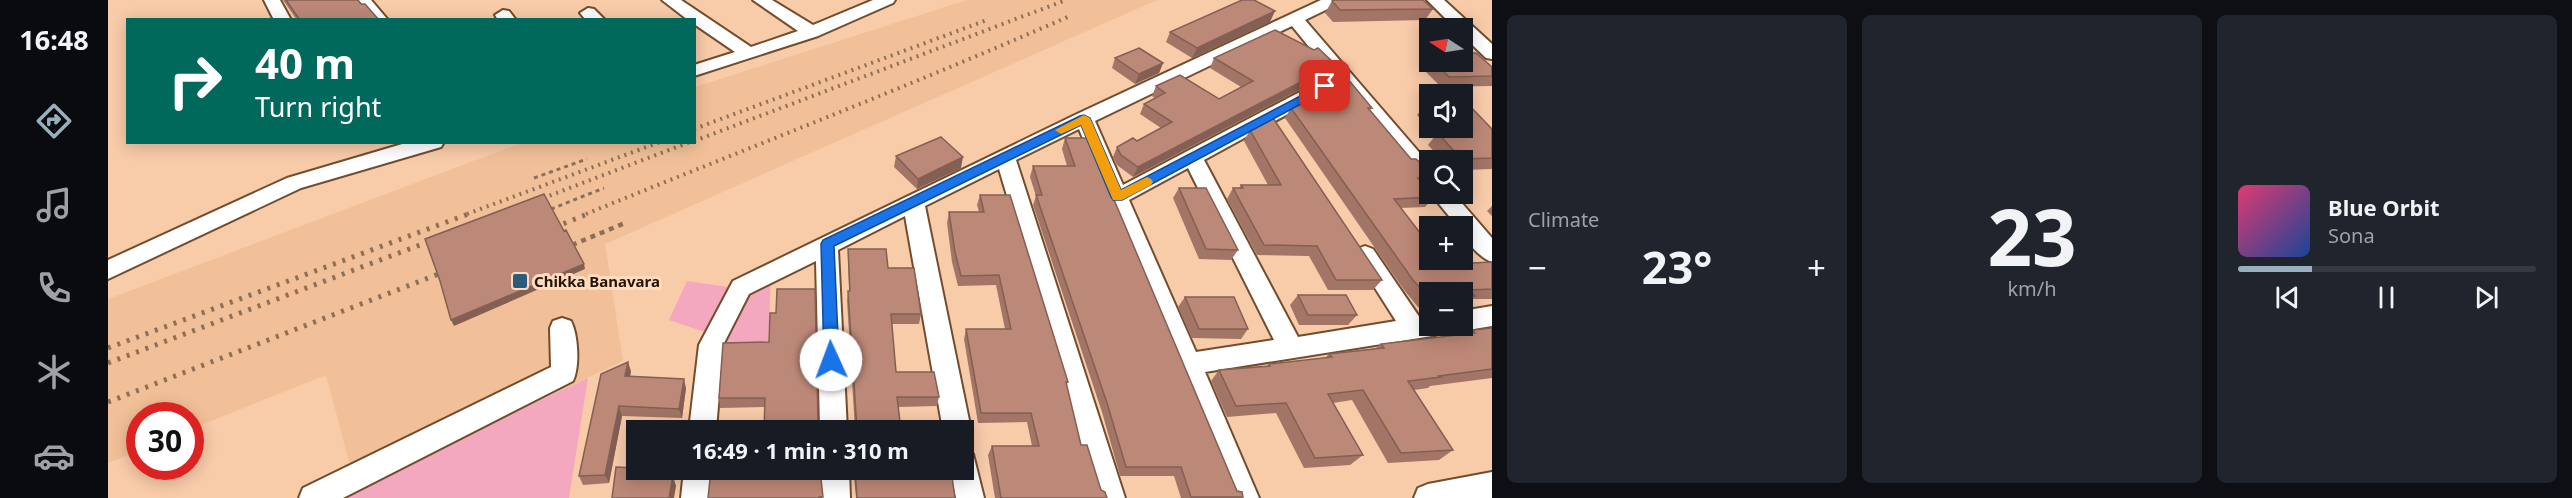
<!DOCTYPE html>
<meta charset="utf-8">
<style>
body{margin:0;font-family:"Noto Sans",sans-serif;background:#20242c;color:#f1f3f6;height:100vh;display:flex;flex-direction:column;font-size:22px;white-space:nowrap}
*{box-sizing:border-box;margin:0}
p{font-size:20px;color:#9ea1a6}
.icon{flex:none;width:33px;height:33px;fill:none;stroke:currentColor;stroke-width:2;stroke-linecap:round;stroke-linejoin:round}
.map{position:relative;flex:1;overflow:hidden}
.details{display:flex;flex-direction:column;gap:15px;padding:15px;background:#0d0f14;width:1080px}
.details>*{flex:none}
.hud{position:absolute;left:18px;top:18px;width:570px;height:126px;border-radius:0px;box-shadow:0 3px 15px #0003;background:#00695c;color:#fff;overflow:hidden}
.needle{width:39px;rotate:282deg}
.fabs{position:absolute;left:1311px;top:18px;display:grid;gap:12px}
.fabs a{display:grid;place-items:center;width:54px;height:54px;border-radius:0px;background:#171b24;box-shadow:0 3px 15px #0003;font-size:30px}
.speed{position:absolute;left:18px;top:402px;display:flex;gap:12px;font-size:30px;font-weight:700;text-align:center}
.speed>*{display:grid;place-content:center;width:78px;height:78px;border-radius:50%;background:#171b24;box-shadow:0 3px 15px #0003;line-height:1}
.speed .limit{border:9px solid #d22;background:#fff;color:#111}
.pin{position:absolute;display:grid;place-items:center;width:51px;height:51px;color:#fff;margin:-26px;border-radius:12px;box-shadow:0 3px 9px #0006}
.me{position:absolute;width:66px;margin:-33px;rotate:358deg;stroke-linejoin:round;filter:drop-shadow(0 0 4px #0008)}
.turn{display:flex;align-items:center;gap:21px;height:126px;padding:0 30px;font-size:27px}
.turn .icon{width:78px;height:78px;stroke-width:2.5}
.turn b{display:block;font-size:42px;line-height:51px}
.big{font-size:45px;font-weight:700;line-height:1.1}
.details .card{flex:1;display:flex;flex-direction:column;justify-content:center;gap:9px;min-width:0;padding:0 21px;border-radius:9px;background:#20242c}
.details .dial{align-items:center;gap:0}
.dial b{font-size:78px;line-height:1}
.song{display:flex;align-items:center;gap:18px}
.cover{width:72px;height:72px;border-radius:9px;background:linear-gradient(135deg,hsl(340 70% 55%),hsl(220 70% 35%))}
.played{height:6px;border-radius:3px;background:linear-gradient(90deg,#98afbe 25%,#363941 25%)}
.keys{display:flex;justify-content:space-around;direction:ltr}
.heat{display:flex;justify-content:space-between;align-items:center;font-size:33px;direction:ltr}
.details .tiles{flex:1;display:grid;gap:15px;grid-template-columns:repeat(3,1fr)}
.trip{position:absolute;left:518px;top:420px;width:348px;height:60px;border-radius:0px;background:#171b24;box-shadow:0 3px 15px #0003;font-weight:700;line-height:60px;text-align:center}
main{display:flex;flex:1;min-height:0}
.menu{display:flex;flex-direction:column;width:108px;justify-content:space-around;align-items:center;background:#090b0e;color:#9ea1a6}
.menu .icon{width:42px;height:42px}
.menu .selected{color:#98afbe}
.menu b{font-size:27px;color:#f1f3f6}
.map>svg:first-child{display:block}
</style>
<main>
<nav class="menu">
<b>16:48</b>
<svg class="icon selected" aria-label="directions" viewBox="0 0 24 24"><path d="M12 3l9 9-9 9-9-9zM9 14v-3h6M13 9l2 2-2 2"/></svg>
<svg class="icon" aria-label="music" viewBox="0 0 24 24"><path d="M9 18V5l10-2v13"/><circle cx="6" cy="18" r="3"/><circle cx="16" cy="16" r="3"/></svg>
<svg class="icon" aria-label="phone" viewBox="0 0 24 24"><path d="M5 4h4l2 5-3 2q2 4 5 5l2-3 5 2v4C11 20 4 13 5 4z"/></svg>
<svg class="icon" aria-label="climate" viewBox="0 0 24 24"><path d="M12 3v18M4 7l16 10M4 17L20 7"/></svg>
<svg class="icon" aria-label="car" viewBox="0 0 24 24"><path d="M5 17H2v-5l4-1 3-4h7l3 4 3 1v5h-3M9 17h6M6 11h13"/><circle cx="7" cy="17" r="2"/><circle cx="17" cy="17" r="2"/></svg>
</nav>
<div class="map">
<svg width="1384" height="498" viewBox="0 0 1384 498">
<rect width="100%" height="100%" fill="#f8cba9"/>
<!-- built -->
<path fill="#f1c098" d="M859 0H1049L497 244 515 361 248 487 218 375 83 429 82 416H32L31 450 0 463V299L413 143 586 142 587 87Z"/>
<!-- green -->
<path fill="#f4a8bf" d="M663 275 660 349 619 350 607 344 635 290Z
M579 281 627 288 603 334 561 320Z
M480 378 461 498H224Z"/>
<g fill="none" stroke-linecap="round" stroke-linejoin="round">
<!-- minor casing -->
<g stroke="#724d2d" stroke-width="4">
<path id="minor" d="M156 0H172L183 20H166Z
M246 0H263L280 20H263Z
M554 0H573L643 47 690 31 645 0H664L705 25 765 0H787L785 3 710 36 586 76V65L627 52 586 24V20H580Z
M1213 0H1234L1232 3 1197 20 1322 165V186L1315 184 1233 85 1096 160 1190 337 1288 321 1246 255 1249 249 1257 246 1265 249 1312 318 1322 316V326H1336L1333 333 1324 336 1097 372 1151 498H1123L971 129 908 160 1017 498H989L891 169 817 206 863 430 859 439 855 440V430H835L797 216 730 250 739 430H712L708 261 641 294 615 345 608 430H581L591 345 625 281 969 114ZM1184 26 1224 75 1015 185 987 121ZM1080 168 1166 340 1088 352 1021 200Z
M1319 0H1336L1384 44V59L1378 58 1354 35V28H1347Z
M480 8 486 9 497 20H478L472 13Z
M395 10 401 11 408 20H390L387 15Z
M301 142H336L333 147 193 188 0 279V260L179 178Z
M1323 194H1346L1384 238V262C1372 258 1354 239 1354 226H1349Z
M1384 306V326L1354 331 1345 328 1344 326H1354V311Z
M454 318 463 321C470 335 472 366 465 381L235 498H191L195 488 443 367 442 328 445 321Z
M855 450 865 454 876 498H848L842 470H855Z
M576 470H604L601 498H573Z
M713 470H741L742 498H714Z
M1384 472V498H1306L1310 488 1320 484Z"/>
</g>
<!-- path-far1 -->
<path stroke="#8d6f57" stroke-width="3" stroke-dasharray="4 4" stroke-linecap="butt" d="M426 178 479 159
M443 209 496 188"/>
<!-- path -->
<path stroke="#8d6f57" stroke-width="4.5" stroke-dasharray="5 5" stroke-linecap="butt" d="M464 245 517 223"/>
<!-- minor -->
<use href="#minor" fill="#fff" fill-rule="evenodd"/>
<!-- rail-far1 -->
<path stroke="#8e7058" stroke-width="4" stroke-dasharray="2 5" stroke-linecap="butt" d="M586 129 879 20
M586 141 958 0
M422 203 582 142
M359 214 552 142
M478 214C640 148 802 86 962 16"/>
<!-- rail -->
<path stroke="#8e7058" stroke-width="5" stroke-dasharray="3 7" stroke-linecap="butt" d="M437 231 482 213
M0 348 363 213
M0 363 333 237
M0 402 346 268"/>
</g>
<!-- wall -->
<path fill="#a27566" d="M175 0H250L271 20H189Z
M1224 1 1325 9 1317 20 1225 22 1217 13Z
M1086 22H1162L1084 58 1058 42 1062 32Z
M1319 54H1322V62H1354L1384 67V86L1333 87 1311 65Z
M1007 58 1055 63 1051 73 1027 84 1004 68Z
M1106 58 1227 64 1221 74 1025 177 1009 165 1005 157 1009 147 1029 141 1053 128 1032 114 1036 104 1047 98 1044 96 1048 86 1111 99 1133 87 1102 68Z
M1318 104H1322V128L1384 129V169L1354 170V160H1334L1320 145 1327 136 1309 115Z
M1183 108H1264L1262 110 1303 159 1322 172V184L1318 188 1326 197 1317 207 1293 208 1319 242 1345 264 1384 262V299H1362L1356 305H1354V292H1322V307H1310L1296 290 1177 118Z
M1142 130 1274 280 1265 290H1220L1201 256 1149 255 1119 199 1125 188H1131L1133 185H1160L1136 141Z
M957 138 1129 491 1135 497 1134 498H1073L1066 476H1012L994 412 925 205 928 196 922 177 925 166H959L954 149Z
M808 148 853 168 809 189 786 167 788 156Z
M1071 188 1130 250 1123 260 1091 259 1065 198Z
M872 195 960 382 958 385 973 445 993 490 999 498H887L880 455 884 446H924L919 422 870 423 856 339 858 329H897L888 285 850 286 844 262 839 223 841 212H871L869 205Z
M1384 206V216L1379 211Z
M740 249 780 268 813 314 811 324H784L788 372 831 397 829 406 790 407 793 430H747L739 301 740 291H741L740 259Z
M707 289 657 407 612 408 611 398 661 342 668 313Z
M1190 295 1249 315 1240 325H1191L1182 305Z
M1077 297 1140 329 1133 339 1084 338 1070 307Z
M1384 328V378L1322 386 1320 388 1306 390 1345 450 1331 460 1280 463 1244 400 1225 403 1255 455 1242 465 1196 468 1168 413 1119 417 1103 381 1111 370 1159 366 1161 364 1217 358 1221 354 1268 348 1273 344 1362 333 1365 330Z
M523 371 522 377 578 388 574 418 514 416 501 483 475 485 471 476Z
M747 470 847 498H748L746 477Z"/>
<!-- shaded-wall -->
<path fill="#845f53" d="M1167 11 1162 22 1084 58 1089 48Z
M1055 63 1051 73 1027 84 1031 74Z
M1227 64 1221 74 1025 177 1030 167Z
M855 157 853 168 809 189 810 179Z
M476 264 477 269 346 326 343 320Z
M520 362 523 371 520 386 517 376Z
M576 379 578 388 574 418 571 409Z
M511 406 514 416 501 483 497 475Z
M565 476 568 486 566 498H561Z"/>
<!-- building -->
<path fill="#bc8877" stroke="#845f53" stroke-width="1.5" d="M178 0H250L253 4H257L271 20H192Z
M1134 0H1146L1167 11 1089 48 1062 32Z
M1226 0H1315L1325 9 1232 10 1224 1Z
M1167 30 1206 50 1210 48 1227 64 1030 167 1013 155 1009 147 1025 138 1029 141 1064 122 1036 104 1057 93 1048 86 1072 75 1111 99 1145 81 1106 58Z
M1031 48 1055 63 1031 74 1007 58Z
M1354 53H1368L1384 67V76L1341 77 1326 62H1354Z
M1239 78 1264 108H1260L1303 159H1308L1322 172V178H1310L1322 192V194H1323L1326 197 1286 199 1319 242H1322V260H1342L1345 264 1384 262V289L1362 290 1367 296H1354V292H1322V297H1320L1305 280 1183 108Z
M1354 102H1358L1384 129V158L1353 159 1330 133H1345L1340 128H1354Z
M1165 118 1274 280H1228L1209 246 1156 245 1125 188H1135L1133 185H1173L1142 130Z
M833 137 855 157 810 179 788 156Z
M957 138H980L1129 491 1134 492 1135 497H1083L1073 467H1018L999 403 928 195H934L925 166H967Z
M1071 188H1098L1130 250 1098 249Z
M436 194 456 231 458 230 476 264 343 320 332 281 317 239Z
M872 195H902L960 382H958L973 445H979L993 490 997 492 999 498H893L884 446H931L923 413H873L858 329H903L891 275 853 276 847 252 841 212H876Z
M740 249H778L780 268H806L813 314H783L788 372H826L831 397H789L793 430H749L740 291H742Z
M669 289H707L710 421 713 423V430H656L657 398H611L615 343 661 342 662 313H668Z
M1190 295H1238L1249 315H1200Z
M1077 297H1126L1140 329H1091Z
M1384 328V369L1331 376 1333 377 1300 381 1345 450 1293 453 1255 390 1220 394 1255 455 1207 458 1178 403 1128 406 1111 370 1162 366 1161 364 1224 357 1221 354 1276 348 1273 344 1367 333 1365 330Z
M520 362 517 376 576 379 571 409 511 406 497 475 471 476 493 374Z
M508 467 528 468V470H552L565 476 561 498H504Z
M603 470H712L715 497H711V498H600Z
M747 470H843L847 498H749Z"/>
<!-- route -->
<path fill="#1a73e8" stroke="#114b97" stroke-width="1.5" d="M1217 83 1221 84V89L1014 200H1005L1003 197 973 125 726 246 731 360 729 365 723 367 718 365 716 360 713 244 715 240 972 116 976 115 982 118 1013 190Z"/>
<!-- slow -->
<path fill="#f59e0b" d="M976 115 982 118 1013 190 1039 177 1043 179 1045 182 1043 185 1014 200H1005L973 125 953 134 947 130Z"/>
<!-- markers -->
<rect fill="#2c5c7a" stroke="#ffdbbf" stroke-width="2" x="404" y="273" width="16" height="16" rx="3"/>
<g text-anchor="middle" dominant-baseline="central" stroke-width="6" stroke-linejoin="round" paint-order="stroke">
<!-- poi labels -->
<g font-size="15" font-weight="bold" fill="#241508" stroke="#ffdbbf" text-anchor="start">
<text x="426" y="281">Chikka Banavara</text>
</g>
</g>
</svg>
<div class="fabs">
<a><svg class="needle" viewBox="-14 -14 28 28"><path d="M0-13l5 13h-10z" fill="#e53935"/><path d="M0 13l5-13h-10z" fill="#9ea1a6"/></svg></a>
<a><svg class="icon" aria-label="sound" viewBox="0 0 24 24"><path d="M4 9h4l5-4v14l-5-4H4zM17 9q2 3 0 6"/></svg></a>
<a><svg class="icon" aria-label="search" viewBox="0 0 24 24"><circle cx="10" cy="10" r="6"/><path d="M15 15l6 6"/></svg></a>
<a>+</a>
<a>−</a>
</div>
<div class="speed"><div class="limit">30</div></div>
<div class="pin" style="left:1217px;top:86px;background:#d93025"><svg class="icon" aria-label="arrive" viewBox="0 0 24 24"><path d="M6 21V4h12l-3 4 3 4H6"/></svg></div>
<svg class="me" style="left:723px;top:360px" viewBox="-20 -20 40 40"><circle r="19" fill="#fff"/><path d="M0-13L10 11 0 6-10 11z" fill="#1a73e8"/></svg>
<div class="trip">16:49 · 1 min · 310 m</div>
<div class="hud">
<div class="turn"><svg class="icon" aria-label="right" viewBox="0 0 24 24"><path d="M7 20v-9h11M14 6l5 5-5 5"/></svg><div><b>40 m</b>Turn right</div></div>
</div>
</div>
<section class="details">
<div class="tiles">
<div class="card"><p>Climate</p>
<div class="heat"><a>−</a><b class="big">23°</b><a>+</a></div>
</div>
<div class="card dial"><b>23</b><p>km/h</p></div>
<div class="card">
<div class="song"><i class="cover"></i><div><b>Blue Orbit</b><p>Sona</p></div></div>
<div class="played"></div>
<div class="keys"><svg class="icon" aria-label="previous" viewBox="0 0 24 24"><path d="M18 5L8 12l10 7zM5 5v14"/></svg><svg class="icon" aria-label="pause" viewBox="0 0 24 24"><path d="M8 5v14M16 5v14"/></svg><svg class="icon" aria-label="next" viewBox="0 0 24 24"><path d="M6 5l10 7-10 7zM19 5v14"/></svg></div>
</div>
</div>
</section>
</main>
